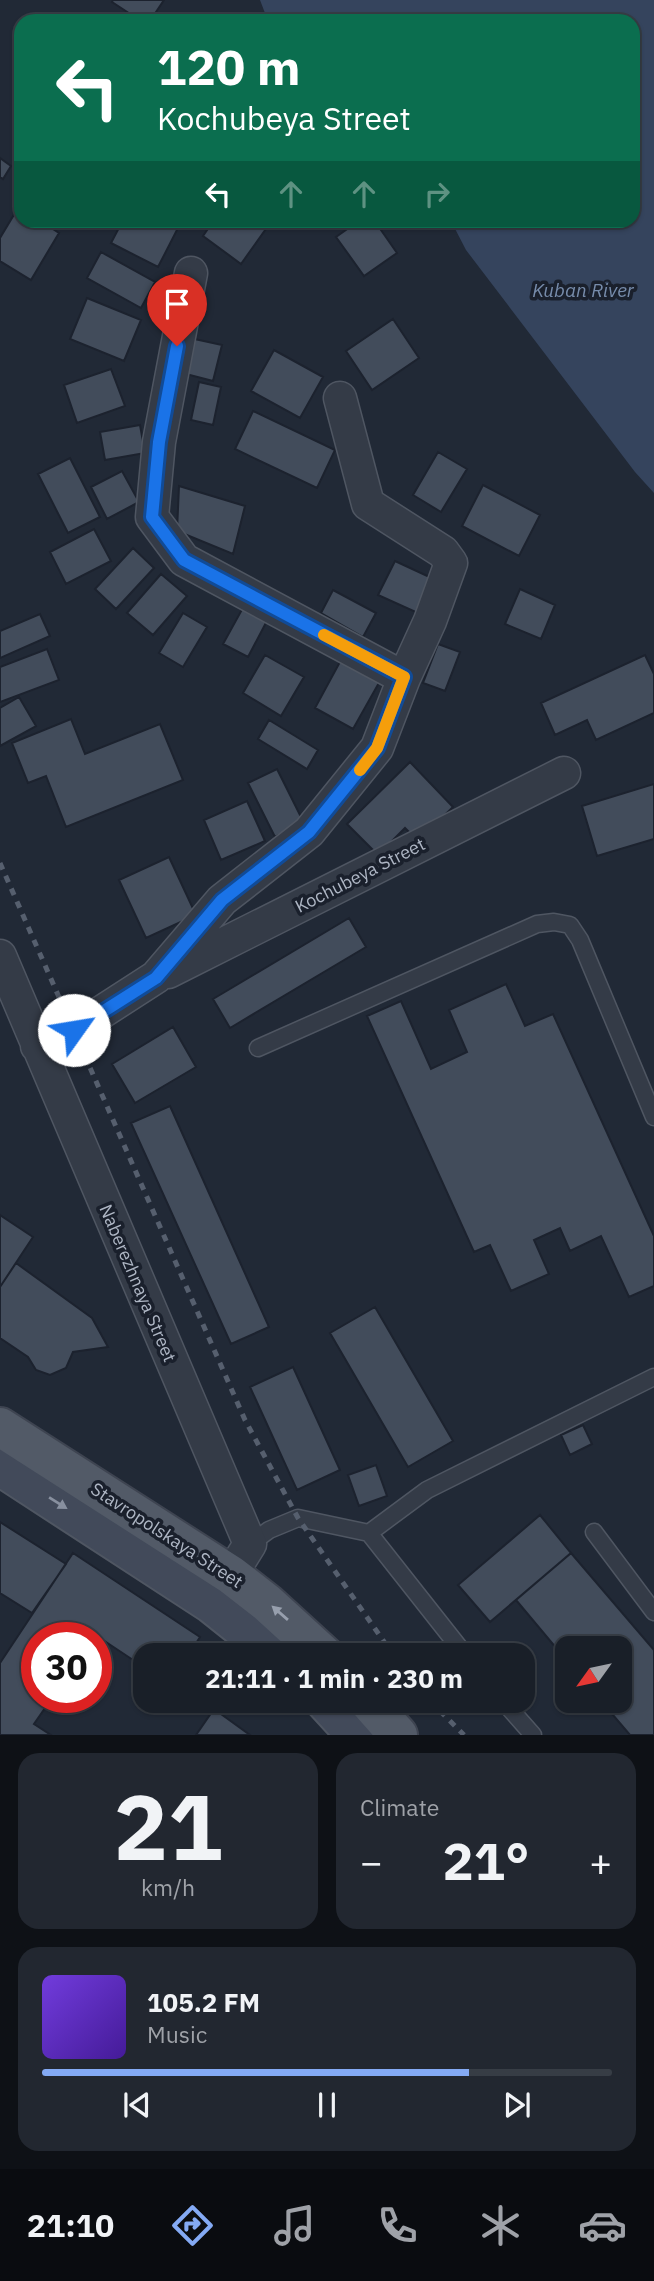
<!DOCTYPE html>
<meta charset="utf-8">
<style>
body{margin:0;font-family:"IBM Plex Sans",sans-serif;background:#222730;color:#f1f3f6;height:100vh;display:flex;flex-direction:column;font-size:26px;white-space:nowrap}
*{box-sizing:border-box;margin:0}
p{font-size:23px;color:#9fa2a8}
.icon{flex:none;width:38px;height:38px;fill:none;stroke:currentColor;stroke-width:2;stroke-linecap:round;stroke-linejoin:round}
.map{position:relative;height:1735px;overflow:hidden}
.drawer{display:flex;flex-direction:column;gap:18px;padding:18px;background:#0e1116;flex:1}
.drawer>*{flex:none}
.banner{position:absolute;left:14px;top:14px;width:626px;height:214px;border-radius:21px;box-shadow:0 2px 5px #0004,0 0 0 2px #373d45;background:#0b6e4f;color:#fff;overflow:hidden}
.needle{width:46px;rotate:237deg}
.tools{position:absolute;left:555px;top:1636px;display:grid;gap:14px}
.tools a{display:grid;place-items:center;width:77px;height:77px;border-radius:14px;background:#191f28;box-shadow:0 2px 5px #0004,0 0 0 2px #373d45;font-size:35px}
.speed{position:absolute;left:21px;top:1622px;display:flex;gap:14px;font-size:35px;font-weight:700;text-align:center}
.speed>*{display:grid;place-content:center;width:91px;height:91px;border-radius:50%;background:#191f28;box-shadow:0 2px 5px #0004,0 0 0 2px #373d45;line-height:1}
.speed .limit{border:10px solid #d22;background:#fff;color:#111}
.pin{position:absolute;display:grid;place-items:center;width:60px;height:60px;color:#fff;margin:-72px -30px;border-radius:50% 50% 50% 0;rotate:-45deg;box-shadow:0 0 7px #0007}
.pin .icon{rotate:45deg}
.me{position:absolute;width:77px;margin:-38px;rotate:58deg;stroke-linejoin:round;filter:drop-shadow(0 0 5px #0008)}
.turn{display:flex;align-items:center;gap:24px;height:147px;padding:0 28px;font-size:32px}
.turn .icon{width:91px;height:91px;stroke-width:2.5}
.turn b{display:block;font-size:49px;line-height:60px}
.lanes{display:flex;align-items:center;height:66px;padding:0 28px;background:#0003;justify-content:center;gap:35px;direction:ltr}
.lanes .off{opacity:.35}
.big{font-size:52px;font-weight:800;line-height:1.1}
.drawer .card{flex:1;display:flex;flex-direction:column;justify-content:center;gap:10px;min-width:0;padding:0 24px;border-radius:21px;background:#222730}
.drawer .dial{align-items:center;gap:0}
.dial b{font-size:91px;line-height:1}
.song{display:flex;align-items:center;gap:21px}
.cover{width:84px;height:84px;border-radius:10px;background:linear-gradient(135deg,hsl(260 70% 55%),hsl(260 70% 35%))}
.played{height:7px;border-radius:4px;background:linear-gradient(90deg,#84aaf4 75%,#373d45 75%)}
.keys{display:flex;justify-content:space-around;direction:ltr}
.heat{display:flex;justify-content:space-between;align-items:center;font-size:38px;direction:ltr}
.drawer .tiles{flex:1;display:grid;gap:18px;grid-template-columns:1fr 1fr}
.card:last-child{grid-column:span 2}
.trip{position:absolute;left:133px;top:1643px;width:402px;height:70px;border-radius:21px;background:#191f28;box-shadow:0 2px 5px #0004,0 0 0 2px #373d45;font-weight:800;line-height:70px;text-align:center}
.menu{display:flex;height:112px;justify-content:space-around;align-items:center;background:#0a0c10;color:#9fa2a8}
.menu .icon{width:49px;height:49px}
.menu .active{color:#84aaf4}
.menu b{font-size:32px;color:#f1f3f6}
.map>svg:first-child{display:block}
</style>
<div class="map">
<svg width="654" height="1735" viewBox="0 0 654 1735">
<rect width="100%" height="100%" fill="#212936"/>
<!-- water -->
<path fill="#35445d" d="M260 0H654V493L635 472 466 250 451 221 634 220V21H268Z"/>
<!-- building -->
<path fill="#424c5b" stroke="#1c222e" stroke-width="2" d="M113 0H164L150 21H141L112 2Z
M0 158 11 166 3 179 0 177Z
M18 208 21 210V220H39L59 233 31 280 0 261V238Z
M123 220H163L178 228 158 267 111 243Z
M214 220H261L268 226 241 264 203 236Z
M360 220H374L397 253 364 276 336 237Z
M101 252 155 282 141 308 87 278Z
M87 298 141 320 124 361 70 339Z
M393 319 419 358 372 390 346 351Z
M190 338 222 345 213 381 182 373Z
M274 350 323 377 300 418 251 391Z
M111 369 125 406 77 423 64 385Z
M199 382 221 387 213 425 191 420Z
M253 411 335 450 317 488 235 449Z
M140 425 145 453 105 460 100 432Z
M438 452 467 469 441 512 413 495Z
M70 458 100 517 68 533 38 474Z
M122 471 139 502 107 519 91 487Z
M483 485 540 515 519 556 462 526Z
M179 486 245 506 233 554 177 531Z
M94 529 111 561 66 584 50 552Z
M133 548 154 568 116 609 95 589Z
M395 561 436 580 420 614 378 595Z
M161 574 187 596 153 635 127 613Z
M520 589 555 605 541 639 505 624Z
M333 590 376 613 363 637 321 613Z
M245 604 269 617 248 657 223 644Z
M183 613 207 627 183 667 159 653Z
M40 614 50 636 0 658V631Z
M438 644 460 652 445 691 423 683Z
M47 649 59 680 0 702V667Z
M265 655 304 677 281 716 243 693Z
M645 655 654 674V713L596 740 587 720 555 735 541 703Z
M341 660 380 681 353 729 315 708Z
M19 697 36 726 0 746V708Z
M71 719 85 754 160 724 183 780 66 827 46 776 28 783 12 743Z
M269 720 318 750 307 769 258 739Z
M410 762 453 807 418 841 405 828 378 855 347 824Z
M277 769 304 823 275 837 248 783Z
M654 784V839L597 856 582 806Z
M247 801 265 841 221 860 204 820Z
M169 857 196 915 146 938 119 880Z
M349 918 366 947 230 1028 213 999Z
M506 984 525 1026 553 1014 654 1236V1286L629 1297 601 1236 570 1251 560 1228 534 1240 549 1274 511 1291 490 1245 474 1252 367 1016 401 1001 431 1069 467 1052 449 1010Z
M173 1027 196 1067 135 1103 112 1064Z
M170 1106 269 1327 231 1344 131 1123Z
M0 1215 33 1237 0 1287Z
M16 1263 92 1318 108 1347 73 1352 66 1368 50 1375 36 1370 28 1357 0 1338V1287Z
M375 1307 453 1441 408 1467 330 1333Z
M293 1367 340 1470 297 1490 250 1387Z
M583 1425 592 1444 570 1455 561 1435Z
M376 1465 387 1496 359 1506 348 1475Z
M540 1515 571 1553 490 1622 458 1585Z
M0 1522 66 1564 32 1613 0 1593Z
M73 1553 200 1637 188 1656H145V1668L94 1634 91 1638H37V1698H52L34 1724 51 1735H0V1663Z
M571 1553 654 1650V1735H630L601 1701H620V1648H567V1661L516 1600Z
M214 1709 250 1735H196Z"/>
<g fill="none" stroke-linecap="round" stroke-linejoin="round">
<!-- lane casing -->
<g stroke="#4f5662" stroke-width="19">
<path id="lane" d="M258 1048 537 924 554 922 570 925 580 940 654 1117
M594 1532 654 1612
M369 1533 427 1490 654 1377
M250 1544 269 1530 298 1518 369 1533 466 1656
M503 1701 533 1735"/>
</g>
<!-- street casing -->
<g stroke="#4f5662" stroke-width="35">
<path id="street" d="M340 398 368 504 443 552 451 563 430 621 404 678
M0 956 250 1544 219 1594
M168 972 564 773
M37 1046 74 1030 156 977 222 900 309 832 377 748 404 678 184 560 152 517 159 442 191 273"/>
</g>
<!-- secondary casing -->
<g stroke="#4f5662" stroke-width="42">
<path id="secondary" d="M0 1466 212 1604 277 1656
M325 1701 356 1735"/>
</g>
<!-- primary casing -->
<g stroke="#3e4451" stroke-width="42">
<path id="primary" d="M0 1427 231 1575 267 1603 325 1656
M368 1701 398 1735"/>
</g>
<!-- path -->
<path stroke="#425457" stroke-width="4.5" stroke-dasharray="5 5" stroke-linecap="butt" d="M284 1701 292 1708"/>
<!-- lane -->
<use href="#lane" stroke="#343b47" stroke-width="16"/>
<!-- street -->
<use href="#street" stroke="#343b47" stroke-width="32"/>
<!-- secondary -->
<use href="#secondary" stroke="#424a5a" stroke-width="38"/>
<!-- primary -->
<use href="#primary" stroke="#525a67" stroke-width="38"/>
<!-- rail -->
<path stroke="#565f6e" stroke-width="5" stroke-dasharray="7 7" stroke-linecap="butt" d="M0 863 245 1420 298 1518 394 1656
M430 1701 464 1735"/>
</g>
<!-- one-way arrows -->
<defs><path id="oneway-solid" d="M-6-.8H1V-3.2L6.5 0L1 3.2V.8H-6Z" transform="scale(1.75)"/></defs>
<use fill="#88909f" href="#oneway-solid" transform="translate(58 1503) rotate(32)"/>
<use fill="#979fad" href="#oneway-solid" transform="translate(280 1613) rotate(-139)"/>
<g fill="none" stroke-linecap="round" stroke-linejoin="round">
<!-- route casing -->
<g stroke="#114b97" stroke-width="18">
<path id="route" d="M74 1030 156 978 222 900 309 832 377 748 404 677 184 560 152 517 159 442 177 346"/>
</g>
<!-- route -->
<use href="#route" stroke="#1a73e8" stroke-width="12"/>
<!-- slow -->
<path stroke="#f59e0b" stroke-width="12" d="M324 635 404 677 377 748 360 770"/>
</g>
<g text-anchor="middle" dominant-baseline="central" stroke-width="7" stroke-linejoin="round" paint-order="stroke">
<!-- street labels -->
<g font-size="18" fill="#aeb6c4" stroke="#1a202c">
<text transform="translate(360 875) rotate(-27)">Kochubeya Street</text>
<text transform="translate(138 1283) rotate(67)">Naberezhnaya Street</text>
<text transform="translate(167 1535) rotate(33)">Stavropolskaya Street</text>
</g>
<!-- water labels -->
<g font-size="19" font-style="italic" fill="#778cab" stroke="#1a202c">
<text x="583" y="290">Kuban River</text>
</g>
</g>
</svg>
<div class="tools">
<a><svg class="needle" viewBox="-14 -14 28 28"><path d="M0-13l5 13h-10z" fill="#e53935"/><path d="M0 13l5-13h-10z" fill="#9fa2a8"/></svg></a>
</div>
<div class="speed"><div class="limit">30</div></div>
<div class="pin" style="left:177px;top:346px;background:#d93025"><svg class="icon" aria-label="arrive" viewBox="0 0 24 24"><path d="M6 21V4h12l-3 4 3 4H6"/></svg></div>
<svg class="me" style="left:74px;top:1030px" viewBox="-20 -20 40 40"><circle r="19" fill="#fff"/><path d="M0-13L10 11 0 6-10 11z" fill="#1a73e8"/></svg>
<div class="trip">21:11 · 1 min · 230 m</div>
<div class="banner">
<div class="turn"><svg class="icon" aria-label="left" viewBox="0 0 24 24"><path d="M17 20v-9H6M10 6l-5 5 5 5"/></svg><div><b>120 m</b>Kochubeya Street</div></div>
<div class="lanes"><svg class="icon" aria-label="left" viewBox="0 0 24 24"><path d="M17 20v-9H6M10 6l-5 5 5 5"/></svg><svg class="icon off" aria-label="ahead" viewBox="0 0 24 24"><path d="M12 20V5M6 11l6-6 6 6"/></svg><svg class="icon off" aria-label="ahead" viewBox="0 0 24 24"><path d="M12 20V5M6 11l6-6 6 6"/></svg><svg class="icon off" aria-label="right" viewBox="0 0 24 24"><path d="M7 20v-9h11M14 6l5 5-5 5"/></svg></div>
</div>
</div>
<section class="drawer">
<div class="tiles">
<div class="card dial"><b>21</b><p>km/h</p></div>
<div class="card"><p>Climate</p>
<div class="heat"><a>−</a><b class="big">21°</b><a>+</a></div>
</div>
<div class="card">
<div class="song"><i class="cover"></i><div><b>105.2 FM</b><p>Music</p></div></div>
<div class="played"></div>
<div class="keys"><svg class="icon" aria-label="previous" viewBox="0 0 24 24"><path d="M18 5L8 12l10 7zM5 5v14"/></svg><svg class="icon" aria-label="pause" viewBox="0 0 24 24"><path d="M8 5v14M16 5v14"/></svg><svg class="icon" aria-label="next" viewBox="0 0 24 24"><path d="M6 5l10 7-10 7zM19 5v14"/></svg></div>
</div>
</div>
</section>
<nav class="menu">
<b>21:10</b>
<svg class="icon active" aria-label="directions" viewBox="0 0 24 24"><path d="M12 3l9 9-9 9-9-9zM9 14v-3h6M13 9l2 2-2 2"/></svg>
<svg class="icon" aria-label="music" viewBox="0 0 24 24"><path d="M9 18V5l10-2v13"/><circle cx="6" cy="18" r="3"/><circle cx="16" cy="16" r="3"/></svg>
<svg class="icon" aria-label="phone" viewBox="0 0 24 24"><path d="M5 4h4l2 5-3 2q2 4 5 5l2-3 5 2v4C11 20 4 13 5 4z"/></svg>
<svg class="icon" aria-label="climate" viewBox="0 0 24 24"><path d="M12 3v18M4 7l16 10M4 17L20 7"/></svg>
<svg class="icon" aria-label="car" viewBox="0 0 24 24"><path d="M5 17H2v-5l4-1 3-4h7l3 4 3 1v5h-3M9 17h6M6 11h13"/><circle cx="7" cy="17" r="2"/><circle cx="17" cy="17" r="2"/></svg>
</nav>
